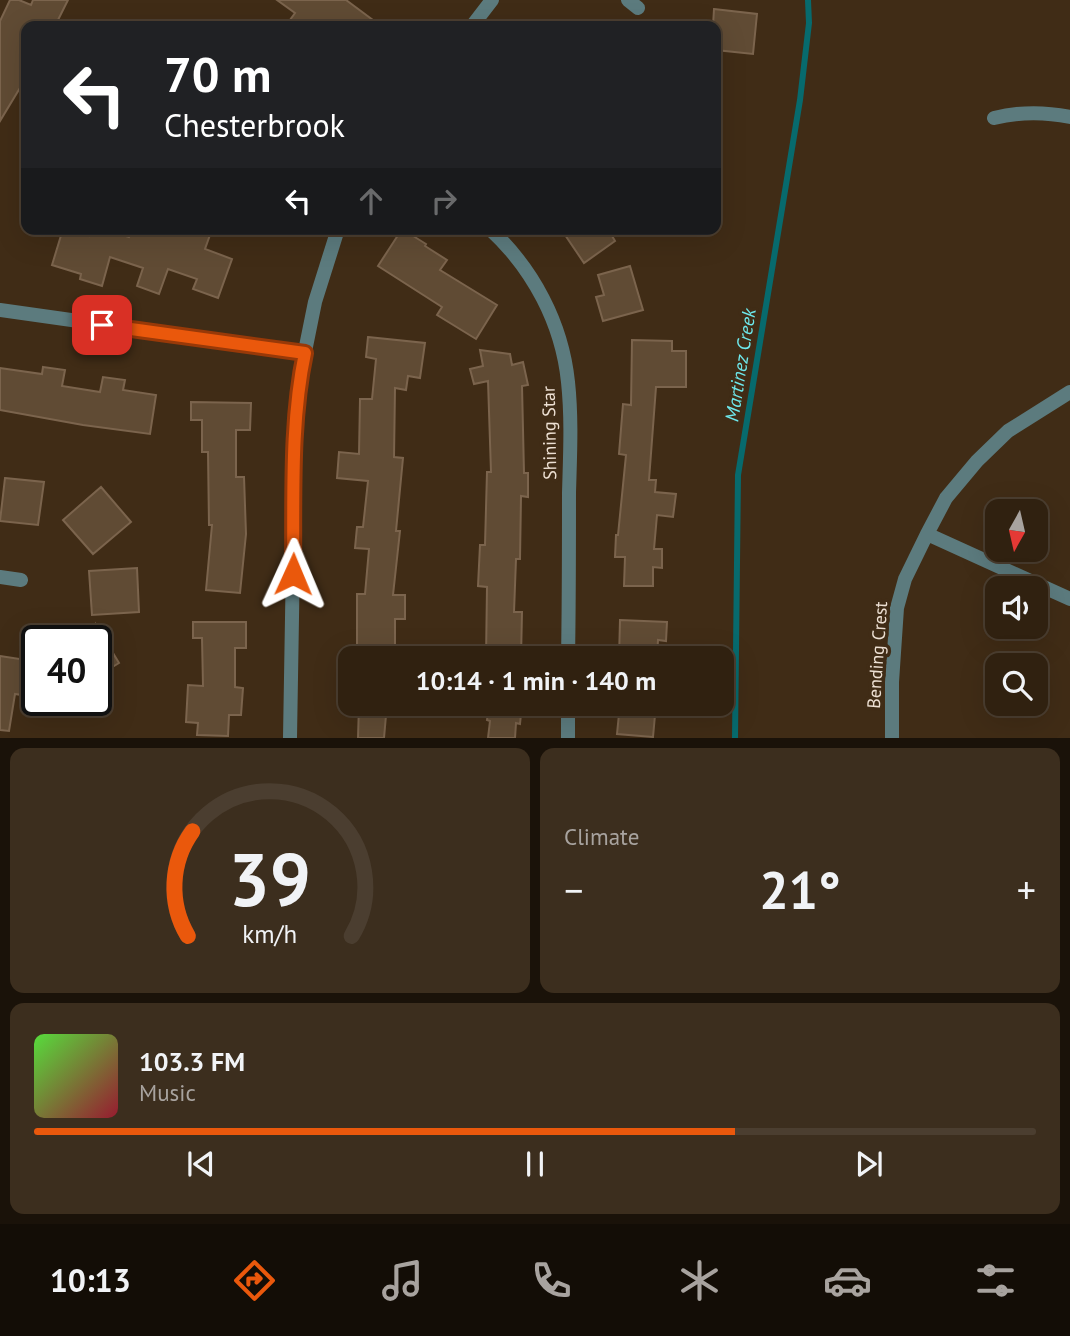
<!DOCTYPE html>
<meta charset="utf-8">
<style>
body{margin:0;font-family:"PT Sans",sans-serif;background:#3c2e1e;color:#f1f3f6;height:100vh;display:flex;flex-direction:column;font-size:26px;white-space:nowrap}
*{box-sizing:border-box;margin:0}
p{font-size:23px;color:#a8a39f}
.icon{flex:none;width:38px;height:38px;fill:none;stroke:currentColor;stroke-width:2;stroke-linecap:round;stroke-linejoin:round}
.map{position:relative;height:738px;overflow:hidden}
.drawer{display:flex;flex-direction:column;gap:10px;padding:10px;background:#1a1209;flex:1}
.drawer>*{flex:none}
.hud{position:absolute;left:21px;top:21px;width:700px;height:214px;border-radius:14px;box-shadow:0 7px 28px #0002,0 0 0 2px #4b3e30;background:#202124;color:#fff;overflow:hidden}
.needle{width:46px;rotate:188deg}
.tools{position:absolute;left:985px;top:499px;display:grid;gap:14px}
.tools a{display:grid;place-items:center;width:63px;height:63px;border-radius:14px;background:#302110;box-shadow:0 7px 28px #0002,0 0 0 2px #4b3e30;font-size:35px}
.speed{position:absolute;left:21px;top:625px;display:flex;gap:14px;font-size:35px;font-weight:700;text-align:center}
.speed>*{display:grid;place-content:center;width:91px;height:91px;border-radius:50%;background:#302110;box-shadow:0 7px 28px #0002,0 0 0 2px #4b3e30;line-height:1}
.speed .limit{border:4px solid #111;border-radius:10px;background:#fff;color:#111}
.pin{position:absolute;display:grid;place-items:center;width:60px;height:60px;color:#fff;margin:-30px;border-radius:14px;box-shadow:0 4px 10px #0006}
.me{position:absolute;width:77px;margin:-38px;rotate:1deg;stroke-linejoin:round;filter:drop-shadow(0 0 5px #0008)}
.turn{display:flex;align-items:center;gap:24px;height:147px;padding:0 28px;font-size:32px}
.turn .icon{width:91px;height:91px;stroke-width:2.5}
.turn b{display:block;font-size:49px;line-height:60px}
.lanes{display:flex;align-items:center;height:66px;padding:0 28px;background:#0003;justify-content:center;gap:35px;direction:ltr}
.lanes .off{opacity:.35}
.big{font-size:52px;font-weight:700;line-height:1.1}
.drawer .tile{flex:1;display:flex;flex-direction:column;justify-content:center;gap:10px;min-width:0;padding:0 24px;border-radius:14px;background:#3c2e1e}
.drawer .dial{align-items:center;gap:0}
.dial svg{height:182px;overflow:visible;fill:none;stroke:#4b3e30;stroke-width:7;stroke-linecap:round;text-anchor:middle}
.dial text{fill:#f1f3f6;stroke:none}
.song{display:flex;align-items:center;gap:21px}
.cover{width:84px;height:84px;border-radius:10px;background:linear-gradient(135deg,hsl(110 70% 55%),hsl(350 70% 35%))}
.played{height:7px;border-radius:4px;background:linear-gradient(90deg,#ea580c 70%,#4b3e30 70%)}
.keys{display:flex;justify-content:space-around;direction:ltr}
.heat{display:flex;justify-content:space-between;align-items:center;font-size:38px;direction:ltr}
.drawer .tiles{flex:1;display:grid;gap:10px;grid-template-columns:1fr 1fr}
.tile:last-child{grid-column:span 2}
.trip{position:absolute;left:338px;top:646px;width:396px;height:70px;border-radius:14px;background:#302110;box-shadow:0 7px 28px #0002,0 0 0 2px #4b3e30;font-weight:700;line-height:70px;text-align:center}
.tab-bar{display:flex;height:112px;justify-content:space-around;align-items:center;background:#130d06;color:#a8a39f}
.tab-bar .icon{width:49px;height:49px}
.tab-bar .on{color:#ea580c}
.tab-bar b{font-size:32px;color:#f1f3f6}
.map>svg:first-child{display:block}
</style>
<div class="map">
<svg width="1070" height="738" viewBox="0 0 1070 738">
<rect width="100%" height="100%" fill="#402c16"/>
<g fill="none" stroke-linecap="round" stroke-linejoin="round">
<!-- stream -->
<path stroke="#076a6d" stroke-width="6" d="M735 738 738 475 800 100 809 23 808 0"/>
</g>
<!-- building -->
<path fill="#604b34" stroke="#7b644d" stroke-width="2" d="M10 0H19L31 5 33 0H68L55 26H26V78L0 121V21Z
M277 0H346L381 26H300L290 20 295 13Z
M714 9 757 14 753 54 716 50V26H713Z
M63 229 89 236 91 229H103L129 237 132 229H192L210 235 205 249 232 259 218 298 193 289 197 279 168 269 159 294 137 286 143 268 110 257 102 286 80 279 81 274 52 265Z
M402 229 426 244 425 246 447 260 440 270 497 305 476 339 437 315 442 307 378 266Z
M561 229H608L615 241 584 263Z
M630 266 643 310 603 321 596 297 604 295 598 275Z
M368 337 425 343 420 378 408 376 406 390 395 388 394 457 403 458 396 531H400L393 595H405V619H395V658H357V594H365L369 549 355 548 357 527H363L368 481 337 478 339 452 359 454 360 399H372L376 359 366 357Z
M632 340 672 341V351H686V387H656L649 480H656L655 492 676 494 673 517 657 515 654 549H662V568L653 567V586H624L625 557H615L616 535H618L626 455 619 454 623 404 631 405Z
M480 350 510 354 512 365 523 362 528 385 522 386 524 473H528V497L521 496 520 559H516L514 612H522L521 658H486L487 587 478 586 480 545H485L487 472H491L488 381 474 384 470 369 483 366Z
M43 367 65 370 62 386 100 392 103 377 125 380 123 390 156 395 150 434 83 425 0 410V368L42 374Z
M191 402 251 403 250 430H236V477H244L246 534 240 593 206 590 212 525H209L208 452H202V420H191Z
M5 478 44 482 38 525 0 521Z
M101 487 131 522 93 554 63 520Z
M137 568 139 612 92 615 89 571Z
M620 620 667 622 666 641 658 640 657 658H619Z
M193 622H246V648H235V687L243 688 241 715H229L228 736 197 735 198 723 186 722 188 685 203 686 202 638H193Z
M96 625 119 663 96 677Z
M0 656 33 661 28 696 15 694 9 731 0 730Z
M359 704H387L384 738H358Z
M489 704H522L520 724 516 723 515 738H488L490 721 487 720Z
M620 704H656L653 737 617 734Z"/>
<g fill="none" stroke-linecap="round" stroke-linejoin="round">
<!-- minor -->
<path stroke="#5c7b7e" stroke-width="14" d="M628 0 638 8
M994 118C1018 112 1046 112 1070 117
M490 229C533 269 562 323 568 382 572 419 570 456 569 493 569 548 569 603 568 658
M0 310 305 353
M927 534 1070 599
M0 577 21 580
M568 738V704
M892 738V682L897 608 905 579 927 534 946 498 977 461 1008 431 1070 392"/>
<!-- tertiary -->
<path stroke="#5c7b7e" stroke-width="14" d="M472 26 492 0
M290 738 295 438 299 381 315 302 338 229"/>
</g>
<g fill="none" stroke-linecap="round" stroke-linejoin="round">
<!-- route casing -->
<g stroke="#983908" stroke-width="18">
<path id="route" d="M102 325 305 353C290 423 294 502 293 574"/>
</g>
<!-- route -->
<use href="#route" stroke="#ea580c" stroke-width="12"/>
</g>
<g text-anchor="middle" dominant-baseline="central" stroke-width="7" stroke-linejoin="round" paint-order="stroke">
<!-- street labels -->
<g font-size="18" fill="#ede0d3" stroke="#402c16">
<text transform="translate(549 433) rotate(-91)">Shining Star</text>
<text transform="translate(877 655) rotate(-86)">Bending Crest</text>
</g>
<!-- water labels -->
<g font-size="19" font-style="italic" fill="#6ee9ed" stroke="#402c16">
<text transform="translate(740 365) rotate(-81)">Martinez Creek</text>
</g>
</g>
</svg>
<div class="tools">
<a><svg class="needle" viewBox="-14 -14 28 28"><path d="M0-13l5 13h-10z" fill="#e53935"/><path d="M0 13l5-13h-10z" fill="#a8a39f"/></svg></a>
<a><svg class="icon" aria-label="sound" viewBox="0 0 24 24"><path d="M4 9h4l5-4v14l-5-4H4zM17 9q2 3 0 6"/></svg></a>
<a><svg class="icon" aria-label="search" viewBox="0 0 24 24"><circle cx="10" cy="10" r="6"/><path d="M15 15l6 6"/></svg></a>
</div>
<div class="speed"><div class="limit">40</div></div>
<div class="pin" style="left:102px;top:325px;background:#d93025"><svg class="icon" aria-label="arrive" viewBox="0 0 24 24"><path d="M6 21V4h12l-3 4 3 4H6"/></svg></div>
<svg class="me" style="left:293px;top:574px" viewBox="-20 -20 40 40"><path d="M0-17L14 15 0 8-14 15z" fill="#ea580c" stroke="#fff" stroke-width="4"/></svg>
<div class="trip">10:14 · 1 min · 140 m</div>
<div class="hud">
<div class="turn"><svg class="icon" aria-label="left" viewBox="0 0 24 24"><path d="M17 20v-9H6M10 6l-5 5 5 5"/></svg><div><b>70 m</b>Chesterbrook</div></div>
<div class="lanes"><svg class="icon" aria-label="left" viewBox="0 0 24 24"><path d="M17 20v-9H6M10 6l-5 5 5 5"/></svg><svg class="icon off" aria-label="ahead" viewBox="0 0 24 24"><path d="M12 20V5M6 11l6-6 6 6"/></svg><svg class="icon off" aria-label="right" viewBox="0 0 24 24"><path d="M7 20v-9h11M14 6l5 5-5 5"/></svg></div>
</div>
</div>
<section class="drawer">
<div class="tiles">
<div class="tile dial"><svg viewBox="0 0 100 80">
<path d="M14 69A42 42 0 1 1 86 69"/>
<path d="M14 69A42 42 0 0 1 16 23" stroke="#ea580c"/>
<text x="50" y="56" font-size="32" font-weight="700">39</text>
<text x="50" y="72" font-size="11">km/h</text>
</svg></div>
<div class="tile"><p>Climate</p>
<div class="heat"><a>−</a><b class="big">21°</b><a>+</a></div>
</div>
<div class="tile">
<div class="song"><i class="cover"></i><div><b>103.3 FM</b><p>Music</p></div></div>
<div class="played"></div>
<div class="keys"><svg class="icon" aria-label="previous" viewBox="0 0 24 24"><path d="M18 5L8 12l10 7zM5 5v14"/></svg><svg class="icon" aria-label="pause" viewBox="0 0 24 24"><path d="M8 5v14M16 5v14"/></svg><svg class="icon" aria-label="next" viewBox="0 0 24 24"><path d="M6 5l10 7-10 7zM19 5v14"/></svg></div>
</div>
</div>
</section>
<nav class="tab-bar">
<b>10:13</b>
<svg class="icon on" aria-label="directions" viewBox="0 0 24 24"><path d="M12 3l9 9-9 9-9-9zM9 14v-3h6M13 9l2 2-2 2"/></svg>
<svg class="icon" aria-label="music" viewBox="0 0 24 24"><path d="M9 18V5l10-2v13"/><circle cx="6" cy="18" r="3"/><circle cx="16" cy="16" r="3"/></svg>
<svg class="icon" aria-label="phone" viewBox="0 0 24 24"><path d="M5 4h4l2 5-3 2q2 4 5 5l2-3 5 2v4C11 20 4 13 5 4z"/></svg>
<svg class="icon" aria-label="climate" viewBox="0 0 24 24"><path d="M12 3v18M4 7l16 10M4 17L20 7"/></svg>
<svg class="icon" aria-label="car" viewBox="0 0 24 24"><path d="M5 17H2v-5l4-1 3-4h7l3 4 3 1v5h-3M9 17h6M6 11h13"/><circle cx="7" cy="17" r="2"/><circle cx="17" cy="17" r="2"/></svg>
<svg class="icon" aria-label="filters" viewBox="0 0 24 24"><path d="M4 7h16M4 17h16"/><circle cx="9" cy="7" r="2"/><circle cx="15" cy="17" r="2"/></svg>
</nav>
